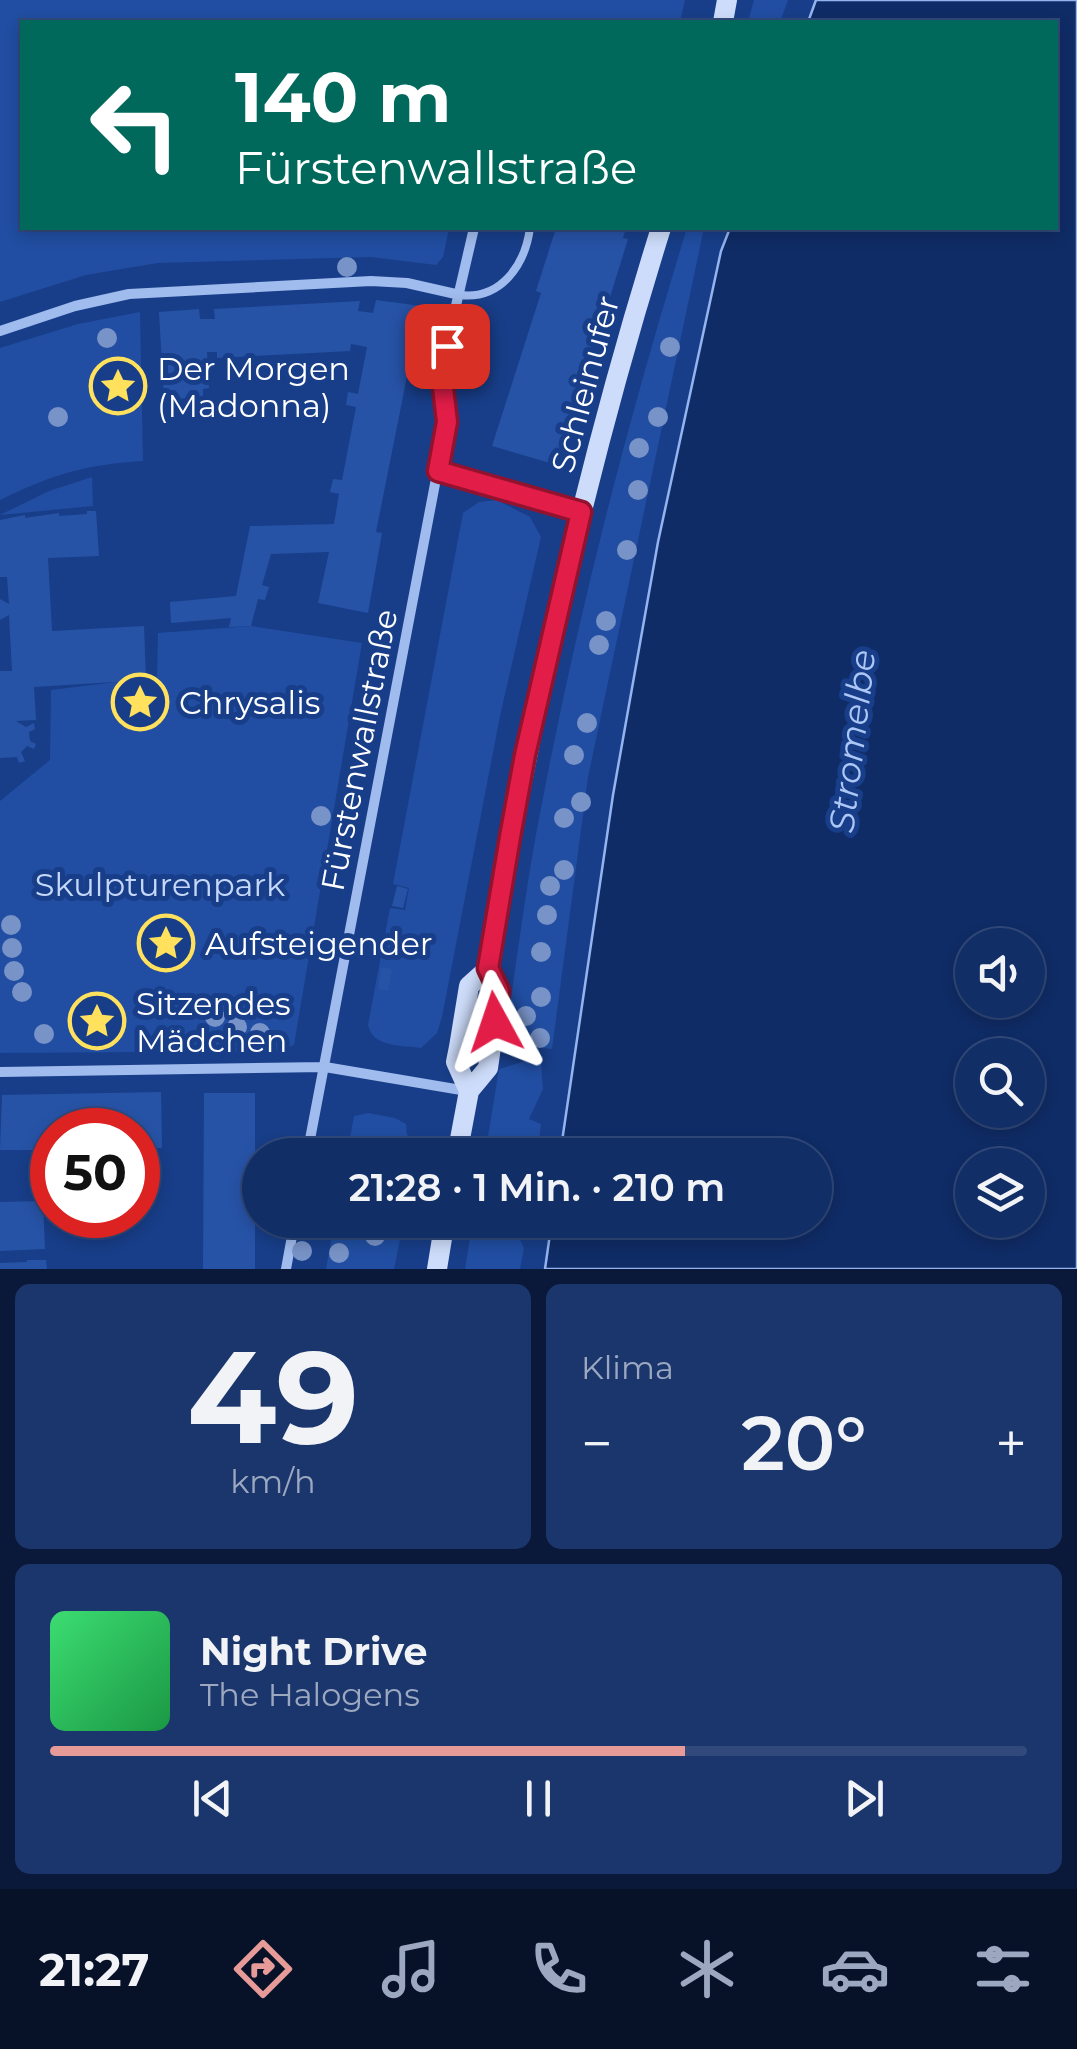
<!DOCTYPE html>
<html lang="de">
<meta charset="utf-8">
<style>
body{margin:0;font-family:Montserrat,sans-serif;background:#1b366d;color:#f1f3f6;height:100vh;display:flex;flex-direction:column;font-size:38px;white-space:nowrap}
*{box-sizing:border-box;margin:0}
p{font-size:32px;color:#9ca8c0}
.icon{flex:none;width:55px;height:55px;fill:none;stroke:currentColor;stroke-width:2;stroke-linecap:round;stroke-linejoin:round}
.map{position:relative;height:1269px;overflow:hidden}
.details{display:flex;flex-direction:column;gap:15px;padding:15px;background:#0a1939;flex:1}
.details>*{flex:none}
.banner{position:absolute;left:20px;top:20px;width:1038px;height:210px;border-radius:0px;box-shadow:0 5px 15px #0003,0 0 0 2px #314a7b;background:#00695c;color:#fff;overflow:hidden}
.tools{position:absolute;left:955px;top:928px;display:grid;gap:20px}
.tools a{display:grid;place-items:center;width:90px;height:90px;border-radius:50%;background:#122e67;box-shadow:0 5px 15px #0003,0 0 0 2px #314a7b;font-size:50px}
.speed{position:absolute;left:30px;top:1108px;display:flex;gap:20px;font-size:50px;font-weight:700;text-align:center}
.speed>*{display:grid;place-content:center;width:130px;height:130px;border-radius:50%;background:#122e67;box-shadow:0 5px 15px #0003,0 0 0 2px #314a7b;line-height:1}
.speed .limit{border:15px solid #d22;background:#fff;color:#111}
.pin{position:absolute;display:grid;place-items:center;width:85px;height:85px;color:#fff;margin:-42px;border-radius:20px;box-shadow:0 5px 15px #0006}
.me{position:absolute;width:110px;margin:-55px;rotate:355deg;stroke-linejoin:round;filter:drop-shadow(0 0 8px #0008)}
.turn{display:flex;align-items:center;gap:35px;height:210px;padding:0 50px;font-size:45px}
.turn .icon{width:130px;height:130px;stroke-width:2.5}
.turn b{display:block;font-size:70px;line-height:85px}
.big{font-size:75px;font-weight:600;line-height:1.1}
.details .widget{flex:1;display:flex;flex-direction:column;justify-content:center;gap:15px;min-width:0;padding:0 35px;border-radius:15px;background:#1b366d}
.details .dial{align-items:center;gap:0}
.dial b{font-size:130px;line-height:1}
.song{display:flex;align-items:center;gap:30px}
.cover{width:120px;height:120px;border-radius:15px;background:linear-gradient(135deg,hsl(140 70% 55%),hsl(140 70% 35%))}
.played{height:10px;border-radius:5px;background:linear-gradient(90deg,#e69b98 65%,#314a7b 65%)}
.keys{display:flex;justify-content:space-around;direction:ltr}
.heat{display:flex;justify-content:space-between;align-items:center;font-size:55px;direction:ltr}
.details .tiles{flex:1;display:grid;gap:15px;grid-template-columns:1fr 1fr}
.widget:last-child{grid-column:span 2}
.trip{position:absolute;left:242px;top:1138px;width:590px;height:100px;border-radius:50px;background:#122e67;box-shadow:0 5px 15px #0003,0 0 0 2px #314a7b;font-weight:600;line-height:100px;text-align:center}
.dock{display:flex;height:160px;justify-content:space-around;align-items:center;background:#071229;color:#9ca8c0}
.dock .icon{width:70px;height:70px}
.dock .current{color:#e69b98}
.dock b{font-size:45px;color:#f1f3f6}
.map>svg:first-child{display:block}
</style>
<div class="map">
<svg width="1077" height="1269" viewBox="0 0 1077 1269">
<rect width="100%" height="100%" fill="#183e89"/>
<!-- green -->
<path fill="#214ea2" d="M0 0H685L680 22H22V228H449L443 257 436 265 371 257 158 263 86 275 0 302Z
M754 0H788L780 22H748Z
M687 228H704L588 777 552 1049 504 1043C517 963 526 882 542 803 579 609 629 416 687 228Z
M140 312 143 461C83 465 54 474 0 500V348L78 324Z
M92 477 93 506 0 515 49 491Z
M497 500 530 517 541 537 500 716 442 1017 437 1033 421 1048C402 1045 373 1048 368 1025L390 908 405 910 409 888 393 884 463 513 479 502Z
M251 626 362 643 294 1045 278 1051 0 1053V801L50 760 51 690 157 677 158 633Z
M529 1060 541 1062 543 1089 529 1119 541 1124 537 1155H485L499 1069Z
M368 1113 395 1118 406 1124 407 1135 420 1141 417 1155H347L354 1116Z
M335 1220H404L394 1269H326Z
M473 1220H510L524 1248 520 1269H465Z"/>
<!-- water -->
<path fill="#102c66" stroke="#93b4f0" stroke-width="2.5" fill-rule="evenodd" d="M816 0H1077V1269H545L552 1220H815V1155H560L613 795 658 542 721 251 730 228H1055V22H808ZM972 945H1028V1000H972ZM972 1055H1028V1110H972ZM972 1165H1028V1220H972Z"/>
<!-- building -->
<path fill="#2753a7" d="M556 228H626L623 238 628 239 606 310 602 309 557 465 492 446 541 293 536 291Z
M376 300 421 306 376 532 382 533 368 613 318 603 329 552 271 554 262 585 269 587 265 600 258 599 251 626 229 627 231 618 171 623 170 602 236 596 250 526 334 524 339 494 330 492 333 479 342 480 356 407 346 405 348 392 358 394 367 347 351 344 350 351 217 358V352H207L209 388 203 389V397L164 400 159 312 199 309 200 319H215L214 309 360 301 358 311 373 313Z
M87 511H96L99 556 48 558 52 631 144 626 146 680 34 687 36 720 16 721 26 727 34 723 35 729 29 732 30 741 36 744 34 749 27 746 21 752 25 761 19 763 17 757 0 758V671H12L9 615 0 620V599L9 604 7 577H0V520L25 515V518L59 513V516L87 514Z
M397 886 408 889 403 908 392 906Z
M381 967 392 969 388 991 378 989Z
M161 1092 162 1148H138V1130H52V1150H0L2 1095Z
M204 1093H255V1269H203Z
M43 1201 45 1249 0 1251V1202Z
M27 1260H46L47 1269H0V1263L27 1262Z"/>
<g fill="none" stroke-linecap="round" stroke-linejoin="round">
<!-- lane -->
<path stroke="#a0bbed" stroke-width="8" d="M460 295C501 300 525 265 530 228"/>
<!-- street -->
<path stroke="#a0bbed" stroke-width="10" d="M0 331 75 306 129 294 371 281 407 283 460 295
M438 471 581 512
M0 1072 325 1067 467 1091
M307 1155 447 421 441 370 474 228
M286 1269 295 1220"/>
<!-- secondary -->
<path stroke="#cddcfa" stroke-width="20" d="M723 22 727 0
M469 1091 456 1062 459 1047 469 986 488 969
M457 1155 469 1091 488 1068 499 991 488 969C530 718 585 470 661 228
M437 1269 445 1220"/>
</g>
<!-- trees -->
<g fill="#7893c7">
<circle cx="347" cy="267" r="10"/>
<circle cx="107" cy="338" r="10"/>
<circle cx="670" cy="347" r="10"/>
<circle cx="58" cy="417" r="10"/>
<circle cx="658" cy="417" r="10"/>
<circle cx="639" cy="448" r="10"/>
<circle cx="638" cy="490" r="10"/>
<circle cx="627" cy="550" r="10"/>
<circle cx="606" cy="621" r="10"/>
<circle cx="599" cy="645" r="10"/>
<circle cx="587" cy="723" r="10"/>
<circle cx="574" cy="755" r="10"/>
<circle cx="581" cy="802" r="10"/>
<circle cx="321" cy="816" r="10"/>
<circle cx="564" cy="818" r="10"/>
<circle cx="564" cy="870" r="10"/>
<circle cx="550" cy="886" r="10"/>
<circle cx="547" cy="915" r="10"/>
<circle cx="11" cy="925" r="10"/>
<circle cx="12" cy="948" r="10"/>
<circle cx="541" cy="952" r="10"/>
<circle cx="14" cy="971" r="10"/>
<circle cx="22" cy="992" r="10"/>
<circle cx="541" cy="997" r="10"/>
<circle cx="526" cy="1016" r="10"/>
<circle cx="215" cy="1017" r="10"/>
<circle cx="237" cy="1027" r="10"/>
<circle cx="108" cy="1032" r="10"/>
<circle cx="260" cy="1033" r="10"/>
<circle cx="44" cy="1034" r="10"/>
<circle cx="540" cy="1038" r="10"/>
<circle cx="375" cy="1236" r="10"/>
<circle cx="302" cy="1251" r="10"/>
<circle cx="339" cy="1253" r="10"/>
</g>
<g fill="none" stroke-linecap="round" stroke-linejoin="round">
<!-- route casing -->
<g stroke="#92132f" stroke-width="25">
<path id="route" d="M447 346 441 370 447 422 438 471 581 512 525 755 510 837 488 968 499 991 495 1022"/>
</g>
<!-- route -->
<use href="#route" stroke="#e11d48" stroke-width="18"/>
</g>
<!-- icons -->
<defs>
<g id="sight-ring" transform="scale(2.875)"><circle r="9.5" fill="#183e89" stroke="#ffe15d" stroke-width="1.5"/><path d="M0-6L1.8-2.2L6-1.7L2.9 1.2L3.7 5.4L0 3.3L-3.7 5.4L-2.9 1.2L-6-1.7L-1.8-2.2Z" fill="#ffe15d"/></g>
</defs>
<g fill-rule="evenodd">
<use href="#sight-ring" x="118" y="386"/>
<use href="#sight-ring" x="140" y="702"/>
<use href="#sight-ring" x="166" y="943"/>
<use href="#sight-ring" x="97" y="1021"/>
</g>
<g text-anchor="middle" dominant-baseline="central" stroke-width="10" stroke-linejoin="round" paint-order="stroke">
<!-- poi labels -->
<g font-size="32" fill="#fff" stroke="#183e89" text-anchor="start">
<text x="157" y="368">Der Morgen<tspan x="157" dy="37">(Madonna)</tspan></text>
<text x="179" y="702">Chrysalis</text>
<text x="205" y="943">Aufsteigender</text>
<text x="136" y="1003">Sitzendes<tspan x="136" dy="37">Mädchen</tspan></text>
</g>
<!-- street labels -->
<g font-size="32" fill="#fff" stroke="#183e89">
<text transform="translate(585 384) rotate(-75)">Schleinufer</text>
<text transform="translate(359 750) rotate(-79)">Fürstenwallstraße</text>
</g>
<!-- park labels -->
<g font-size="32" fill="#c6d8fa" stroke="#183e89">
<text x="160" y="884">Skulpturenpark</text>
</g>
<!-- water labels -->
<g font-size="35" font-style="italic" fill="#acc6f5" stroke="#183e89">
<text transform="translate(852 741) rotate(-83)">Stromelbe</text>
</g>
</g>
</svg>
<div class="tools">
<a><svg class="icon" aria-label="sound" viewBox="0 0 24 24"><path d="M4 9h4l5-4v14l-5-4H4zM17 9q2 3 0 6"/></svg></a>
<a><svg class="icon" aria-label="search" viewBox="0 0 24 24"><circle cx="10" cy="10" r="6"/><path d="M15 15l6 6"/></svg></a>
<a><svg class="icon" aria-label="layers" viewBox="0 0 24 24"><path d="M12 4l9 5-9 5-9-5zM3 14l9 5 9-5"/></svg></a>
</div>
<div class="speed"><div class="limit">50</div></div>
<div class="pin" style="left:447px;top:346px;background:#d93025"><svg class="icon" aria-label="arrive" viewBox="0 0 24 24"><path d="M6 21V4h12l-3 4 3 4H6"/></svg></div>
<svg class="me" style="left:495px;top:1022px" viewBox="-20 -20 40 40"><path d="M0-17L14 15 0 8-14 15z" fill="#e11d48" stroke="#fff" stroke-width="4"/></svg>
<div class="trip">21:28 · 1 Min. · 210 m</div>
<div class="banner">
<div class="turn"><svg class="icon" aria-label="left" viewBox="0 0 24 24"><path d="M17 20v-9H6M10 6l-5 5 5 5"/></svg><div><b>140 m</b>Fürstenwallstraße</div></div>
</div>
</div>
<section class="details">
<div class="tiles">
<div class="widget dial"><b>49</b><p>km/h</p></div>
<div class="widget"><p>Klima</p>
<div class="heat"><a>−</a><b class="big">20°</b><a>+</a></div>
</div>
<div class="widget">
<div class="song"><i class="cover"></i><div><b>Night Drive</b><p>The Halogens</p></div></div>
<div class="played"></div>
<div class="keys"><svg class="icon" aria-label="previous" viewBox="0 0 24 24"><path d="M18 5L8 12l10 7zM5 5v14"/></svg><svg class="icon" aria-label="pause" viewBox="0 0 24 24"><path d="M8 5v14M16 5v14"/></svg><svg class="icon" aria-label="next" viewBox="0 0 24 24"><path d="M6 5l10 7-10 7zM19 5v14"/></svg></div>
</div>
</div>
</section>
<nav class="dock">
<b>21:27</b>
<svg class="icon current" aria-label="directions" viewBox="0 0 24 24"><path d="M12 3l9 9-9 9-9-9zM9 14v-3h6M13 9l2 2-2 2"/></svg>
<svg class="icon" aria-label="music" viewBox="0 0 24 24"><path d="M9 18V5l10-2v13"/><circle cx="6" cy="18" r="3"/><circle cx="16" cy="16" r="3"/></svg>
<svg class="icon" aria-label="phone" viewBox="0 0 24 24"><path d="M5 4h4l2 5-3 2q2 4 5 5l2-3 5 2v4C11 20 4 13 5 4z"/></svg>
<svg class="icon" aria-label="climate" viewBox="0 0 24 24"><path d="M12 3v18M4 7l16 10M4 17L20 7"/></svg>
<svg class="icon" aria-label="car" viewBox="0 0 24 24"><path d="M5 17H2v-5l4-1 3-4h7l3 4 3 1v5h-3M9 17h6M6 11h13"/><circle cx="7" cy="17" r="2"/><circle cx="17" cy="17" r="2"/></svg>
<svg class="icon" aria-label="filters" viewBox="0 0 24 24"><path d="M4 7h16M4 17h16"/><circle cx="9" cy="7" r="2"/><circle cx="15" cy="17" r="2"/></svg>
</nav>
